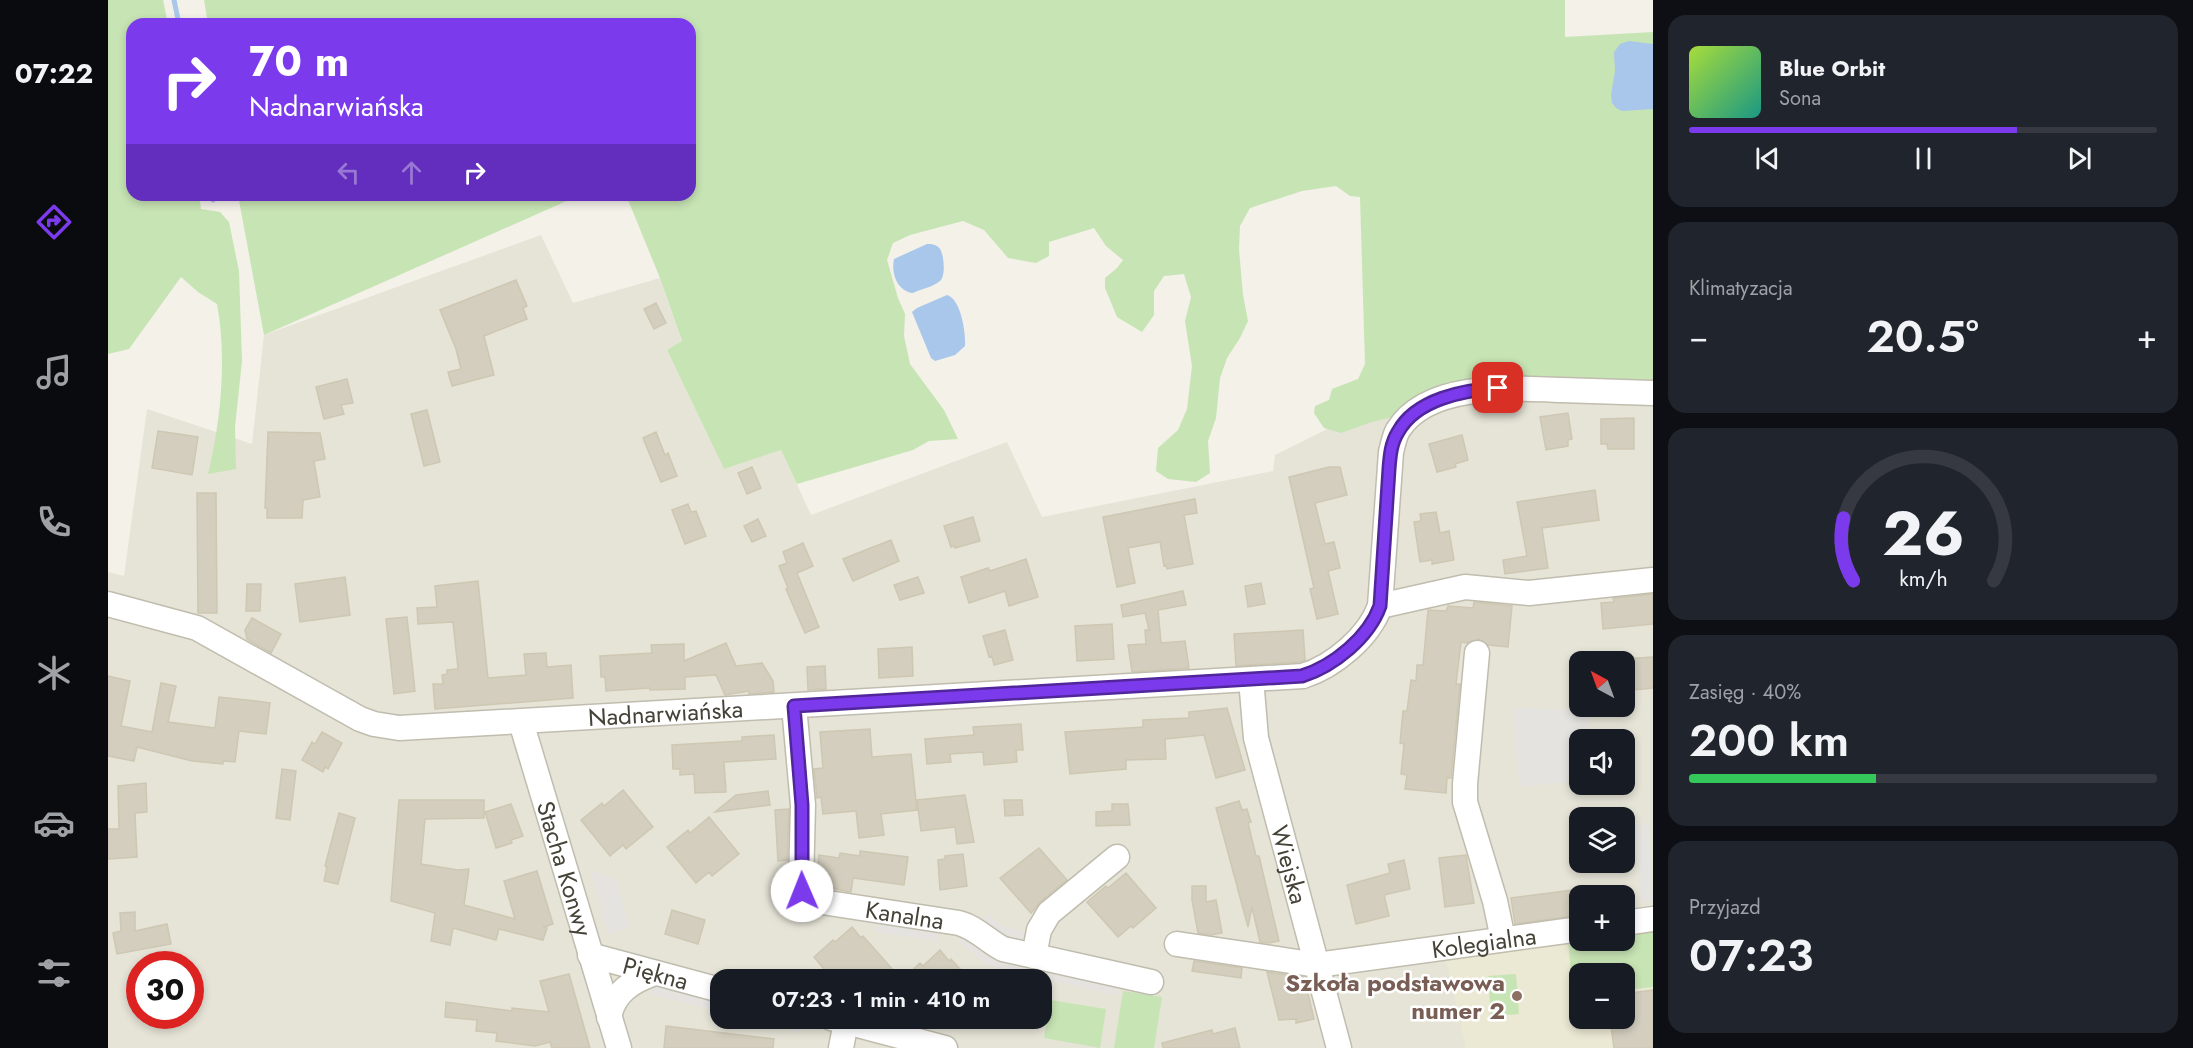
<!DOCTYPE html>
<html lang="pl">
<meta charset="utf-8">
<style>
body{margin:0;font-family:Jost,sans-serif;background:#20242c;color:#f1f3f6;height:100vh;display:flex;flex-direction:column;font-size:22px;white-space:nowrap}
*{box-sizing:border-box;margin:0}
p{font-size:20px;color:#9ea1a6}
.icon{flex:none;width:33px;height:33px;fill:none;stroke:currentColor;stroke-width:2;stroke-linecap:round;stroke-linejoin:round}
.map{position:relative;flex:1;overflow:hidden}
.details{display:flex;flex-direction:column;gap:15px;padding:15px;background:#0d0f14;width:540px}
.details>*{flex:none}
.hud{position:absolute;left:18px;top:18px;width:570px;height:183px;border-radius:18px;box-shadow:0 3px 9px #0003;background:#7c3aed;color:#fff;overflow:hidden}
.needle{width:39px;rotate:319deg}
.tools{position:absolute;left:1461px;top:651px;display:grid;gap:12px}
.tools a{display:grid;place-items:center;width:66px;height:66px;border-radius:12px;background:#171b24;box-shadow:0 3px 9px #0003;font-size:30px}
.speed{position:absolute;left:18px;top:951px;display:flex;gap:12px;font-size:30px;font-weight:700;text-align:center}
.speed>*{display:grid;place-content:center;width:78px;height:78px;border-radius:50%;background:#171b24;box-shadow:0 3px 9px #0003;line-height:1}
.speed .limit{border:9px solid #d22;background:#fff;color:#111}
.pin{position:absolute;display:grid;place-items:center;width:51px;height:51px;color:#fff;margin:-26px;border-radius:12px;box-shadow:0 3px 9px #0006}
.me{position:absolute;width:66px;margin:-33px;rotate:359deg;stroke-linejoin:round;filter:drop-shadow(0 0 4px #0008)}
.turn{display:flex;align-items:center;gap:21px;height:126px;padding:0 24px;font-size:27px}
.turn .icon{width:78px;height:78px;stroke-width:2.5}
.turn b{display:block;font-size:42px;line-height:51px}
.lanes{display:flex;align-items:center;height:57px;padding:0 24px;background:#0003;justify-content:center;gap:30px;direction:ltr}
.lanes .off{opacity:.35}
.big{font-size:45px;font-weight:600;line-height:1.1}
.details .card{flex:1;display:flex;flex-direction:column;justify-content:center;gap:9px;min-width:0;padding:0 21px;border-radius:18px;background:#20242c}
.details .dial{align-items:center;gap:0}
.dial svg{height:156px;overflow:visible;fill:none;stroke:#363941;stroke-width:7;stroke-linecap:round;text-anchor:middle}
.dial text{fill:#f1f3f6;stroke:none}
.song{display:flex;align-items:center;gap:18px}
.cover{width:72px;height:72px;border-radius:9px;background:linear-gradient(135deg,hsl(80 70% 55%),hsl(170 70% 35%))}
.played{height:6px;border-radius:3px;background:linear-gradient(90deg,#7c3aed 70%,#363941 70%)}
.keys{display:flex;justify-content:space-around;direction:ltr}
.heat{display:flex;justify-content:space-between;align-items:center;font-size:33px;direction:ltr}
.charge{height:9px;border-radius:4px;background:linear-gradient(90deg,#34c759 40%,#363941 0)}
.trip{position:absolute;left:602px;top:969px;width:342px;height:60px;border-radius:18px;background:#171b24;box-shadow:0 3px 9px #0003;font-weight:600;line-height:60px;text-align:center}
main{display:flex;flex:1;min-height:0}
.tabs{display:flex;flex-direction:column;width:108px;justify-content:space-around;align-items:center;background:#090b0e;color:#9ea1a6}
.tabs .icon{width:42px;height:42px}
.tabs .selected{color:#7c3aed}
.tabs b{font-size:27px;color:#f1f3f6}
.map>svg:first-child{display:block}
</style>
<main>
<nav class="tabs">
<b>07:22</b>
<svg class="icon selected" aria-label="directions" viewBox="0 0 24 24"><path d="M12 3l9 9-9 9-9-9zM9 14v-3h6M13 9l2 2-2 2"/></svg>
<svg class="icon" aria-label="music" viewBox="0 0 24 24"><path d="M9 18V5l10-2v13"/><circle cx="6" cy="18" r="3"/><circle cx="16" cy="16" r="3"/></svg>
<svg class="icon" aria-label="phone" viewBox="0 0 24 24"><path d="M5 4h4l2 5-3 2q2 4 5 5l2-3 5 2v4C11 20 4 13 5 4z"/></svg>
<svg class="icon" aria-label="climate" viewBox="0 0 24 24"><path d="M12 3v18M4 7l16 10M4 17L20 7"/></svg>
<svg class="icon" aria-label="car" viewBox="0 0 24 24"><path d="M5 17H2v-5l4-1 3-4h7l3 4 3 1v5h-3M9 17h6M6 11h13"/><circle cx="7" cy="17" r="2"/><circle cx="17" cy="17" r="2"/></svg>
<svg class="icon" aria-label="filters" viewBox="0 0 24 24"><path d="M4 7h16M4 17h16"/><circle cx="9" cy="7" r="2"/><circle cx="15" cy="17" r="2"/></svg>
</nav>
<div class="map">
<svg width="1545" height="1048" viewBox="0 0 1545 1048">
<rect width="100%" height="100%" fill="#f3f1e8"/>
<!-- residential -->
<path fill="#e6e4d7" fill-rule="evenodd" d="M433 235 465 303 552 278 574 342 559 350 616 469 673 450 703 515 899 442 934 517 1165 471 1167 455 1312 383 1379 366 1545 367V1048H0V572L16 576 39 409 144 444 156 335ZM1472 662H1516V706H1472ZM1472 740H1516V784H1472ZM1472 818H1516V862H1472ZM1472 896H1516V940H1472ZM32 964H82V1016H32ZM1472 974H1516V1018H1472ZM612 980H933V1018H612Z"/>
<!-- education -->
<path fill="#ebe8d3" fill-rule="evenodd" d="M1545 926V1048H1358L1338 958 1472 940H1516ZM1472 974H1516V1018H1472Z"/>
<!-- green -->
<path fill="#c7e4b4" d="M0 0H55L60 24H24V195H91L93 209 112 212 121 222 131 271 134 361 127 427 128 469 100 474C113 421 119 358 109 304L90 292 73 277 21 349 0 354Z
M96 0H1457V37L1545 32V380L1386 377 1341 384 1281 418 1264 422 1233 433 1216 428 1206 413 1207 406 1221 400 1224 389 1250 379 1257 364 1252 197 1242 196 1228 186 1194 191 1142 208 1132 226 1131 249 1135 295 1140 321 1132 338 1119 358 1112 378 1108 418 1100 441 1102 473 1088 482 1060 479 1048 471 1050 448 1070 430 1079 409 1084 366 1077 321 1083 297 1076 274 1056 276 1046 291V315L1034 332 1009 317 997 288V278L1009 268 1015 260 998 246 986 228 941 242V256L928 263 900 258 876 230 855 221 802 235 785 243 779 260 790 298 797 314 796 336 802 364 836 410 850 439 821 441 805 450 689 484 673 450 616 469 559 350 574 341 552 278 518 195H582V24H100Z
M130 195H472L156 335Z
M1545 931V987L1517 990 1516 974H1472L1471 994 1465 995 1460 940H1516L1517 934Z
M1408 974 1411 1014 1383 1016 1380 976Z
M1015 991 1054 997 1046 1048H1006Z
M942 1000 998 1009 992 1048 936 1038Z"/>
<!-- parking -->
<path fill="#e4e3df" d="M1405 708 1479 710 1482 739 1472 740 1471 781 1411 787Z
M1541 824 1545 901 1533 902 1527 825Z
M482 870 508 880 522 927 500 934Z
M880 914 895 926 920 933 917 945 904 943 872 922Z
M770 919 831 927 829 942 768 932Z
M858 933 1012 982 1010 996 881 966 850 942Z
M546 982 612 999V1012L542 994Z
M687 1018 695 1021 692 1033 636 1019Z"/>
<!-- water -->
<path fill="#a9c6eb" d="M1521 41 1545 44V109L1514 111 1508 108 1504 103 1503 95 1507 71 1506 52 1512 44Z
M819 244C824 244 828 244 832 249 836 255 838 276 832 281 825 287 813 289 805 293 789 291 783 273 786 259Z
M839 295C853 299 858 333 857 346L847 355 827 361 823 358 804 312 809 308Z"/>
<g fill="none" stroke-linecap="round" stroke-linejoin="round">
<!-- stream -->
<path stroke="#a9c6eb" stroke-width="5" d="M66 0 71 24
M104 195 105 200"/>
</g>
<!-- building -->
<path fill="#d3cebe" stroke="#cec7b2" stroke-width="1.5" d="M408 280 419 306 415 308 419 319 376 336 386 375 344 386 340 372 353 369 348 349 332 310Z
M548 303 558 323 546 329 536 309Z
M239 379 245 403 233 405 236 414 216 419 208 387Z
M319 410 332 462 316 466 303 414Z
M1460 413 1464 439 1460 440V446L1438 450 1432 417Z
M1526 418V449H1500L1499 444H1493V419Z
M50 431 90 437 84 475 44 468Z
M160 432 212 433 217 459 206 461 212 497 195 500 194 518H159V508H157Z
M548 432 557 455 560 453 569 476 553 482 535 438Z
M1354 435 1360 460 1347 464 1348 467 1329 472 1321 444Z
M644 467 653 488 639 494 630 473Z
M1221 467H1232L1239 495 1207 503 1217 544 1226 542 1232 568 1220 571 1230 614 1209 619 1202 589 1206 588 1181 477Z
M1487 490 1491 520 1434 528 1440 568 1397 574 1395 560 1419 556 1409 502Z
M89 493H108L109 613H90Z
M1087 499 1089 513 1076 515 1085 564 1059 569 1058 565 1056 566 1052 542 1020 548 1027 583 1009 587 995 517Z
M580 504 583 512 588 511 598 536 577 544 564 510Z
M1328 512 1332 533 1341 531 1346 560 1324 564V560L1312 562 1306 522 1313 521 1312 514Z
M865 517 872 541 847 548V546L843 547 836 526Z
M650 519 658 536 644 542 636 526Z
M783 540 791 561 745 581 735 559Z
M695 543 705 566 689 573 711 627 697 633 678 589 680 588 671 566 679 563 675 552Z
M918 559 930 597 901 606 897 591 861 603 853 577 880 568 882 571Z
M237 577 242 615 192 622 187 584Z
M810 577 816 593 792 600 786 585Z
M370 581 380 678 418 675 416 654 438 653 439 667 463 665 465 698 327 709 325 684H335L334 675 339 674V670L350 669 345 622 310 624 309 608 329 607 327 586Z
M1153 583 1157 604 1140 607 1137 586Z
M139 584H153L152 611H138Z
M1075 591 1078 605 1050 610 1053 643 1077 641 1081 668 1024 672 1020 645 1038 644 1037 630H1041L1037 613 1015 617 1013 605Z
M1545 594V624L1495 629 1493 603 1506 602 1505 598Z
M1366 602 1404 606 1400 647 1380 645 1371 639 1359 643 1353 642 1348 684H1352L1343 778H1339L1338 793 1297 789 1299 775 1293 774 1296 744 1292 743 1295 711H1299L1303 680 1308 681 1309 665H1315L1320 610 1338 611 1340 606 1365 608Z
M299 617 307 691 286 694 278 619Z
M144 618 173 634 163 653 139 639 137 630Z
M1004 624 1006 659 969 661 967 626Z
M897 630 905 660 886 665 884 656 881 657 875 636Z
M1195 630 1197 660 1192 662 1128 666 1126 634Z
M618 643 628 666 654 663 665 681 666 692 641 694V691L617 695 608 675 577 677V689L542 690V688L498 691 497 677H493L492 656 544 653 543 645 576 644V661Z
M804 647 805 676 771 678 770 649Z
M1545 657V688L1516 691V659Z
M717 666 718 689 700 690 699 667Z
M0 676 22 681 13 726 44 732 53 683 68 686 60 722 107 728 111 697 148 701 162 703 158 734 131 731 127 762 115 761V764L84 761 29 747 26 761 0 756Z
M1119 708 1137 770 1108 778 1096 735 1057 739 1058 759 1018 760V769L962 774 957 732 1035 727V720L1081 718V712Z
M913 724 915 750H908L909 762 876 765 875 752 842 754 843 762 819 764 817 739 866 735 865 727Z
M762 729 764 757 803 754 809 810 773 814 776 835 751 838 748 811 715 814 713 797 709 798 706 769 715 768 712 732Z
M214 732 234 743 220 769 217 767 215 772 194 760 204 742 207 744Z
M666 735 668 759 616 762 618 792 587 793 586 774 572 775V769H565L564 745 634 741V737Z
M174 769 188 771 182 820 168 818Z
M38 783 39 812 27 813 29 857 0 859V829H11L10 786Z
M515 790 545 827 518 849 515 845 502 856 473 820 494 803 496 806Z
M660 791 662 805 607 812 628 795Z
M857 795 866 842 849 844 847 827 813 831 809 800Z
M291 800H376V818L317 819 313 864 350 870 361 869 356 905 407 919 396 881 429 871 445 924 436 927 439 928 435 940 391 929 388 940 345 928 342 945 323 941 327 913 283 901Z
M896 800H914L915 815 897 816Z
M1131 801 1134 810 1139 809 1143 822 1140 823 1148 856H1151L1171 941 1161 943 1152 942 1144 907 1140 927 1108 808Z
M403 804 415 836 403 840 404 843 388 848 377 812Z
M1004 804H1020L1022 825 988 826V812L1004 811Z
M681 809 679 860 670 861 667 810Z
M231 813 247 818 230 884 216 881 219 867 217 866Z
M601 817 631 854 604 876 601 872 588 883 559 847 580 830 582 833Z
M931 848 959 880 932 902 923 913 892 878Z
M752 851 800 857 796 885 745 878 743 892 708 885 711 855 731 858 732 853 752 856Z
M855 854 859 886 832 890 830 860 837 859V856Z
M1358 855 1366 903 1337 907 1331 858Z
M1296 860 1302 889 1276 895 1281 916 1248 924 1239 885 1282 873 1280 864Z
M1018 873 1048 908 1025 928 1023 926 1010 937 979 902 998 886 1000 888Z
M1084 886H1098V902L1108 900 1114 933 1103 935 1090 933 1084 900Z
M1472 889V915L1407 924 1403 898Z
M564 910 597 920 590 944 557 934Z
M27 912V931L59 924 63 944 9 954 5 933 13 931 12 913Z
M744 927 753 938 755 936 794 980H725L706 957 725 940 727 942Z
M832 950 841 961 843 959 862 980H794L812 963 815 966Z
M1086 961 1134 968 1133 978 1084 971Z
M1159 972 1196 977 1206 1019 1188 1023V1019L1171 1020Z
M461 974 482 1048H444L442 1042 427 1046 388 1041 389 1033 368 1031 369 1020 337 1017 338 1002 404 1011V1008L441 1012 432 981Z
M1545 990V1048H1506L1502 1018H1516V994Z
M558 1026 666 1039 665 1048H556Z
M1127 1028 1132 1048H1055L1054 1043 1104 1030 1105 1034Z"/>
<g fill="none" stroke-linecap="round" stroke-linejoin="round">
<!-- minor casing -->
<g stroke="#c0bdae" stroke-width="27">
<g id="minor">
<path id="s1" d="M0 604 89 628 252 719 266 724 291 728 1195 676C1226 666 1261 637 1272 606L1283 452C1285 445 1286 437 1290 430 1320 382 1404 388 1453 390 1484 391 1514 392 1545 393"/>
<path d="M1272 606 1357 587 1421 593 1545 580"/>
<path d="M1369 653 1357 784V802L1387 901 1395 939"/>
<path id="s2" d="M1143 679 1148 738 1231 1048"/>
<path id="s3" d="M686 706 695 805 693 884 694 892 701 900 851 923C869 928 879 941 895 949L1043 982"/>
<path id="s4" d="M413 722 511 1048"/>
<path d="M1516 923 1545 919"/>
<path id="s5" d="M1069 944 1209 965 1472 929"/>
<path id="s6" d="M482 955 612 990"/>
<path d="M926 956 931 930 941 913 1009 857"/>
<path d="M501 1017C506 992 524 981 547 973"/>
<path d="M723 1018 837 1048"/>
<path d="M733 1048 738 1022"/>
</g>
</g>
<!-- minor -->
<use href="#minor" stroke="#fff" stroke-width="24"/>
</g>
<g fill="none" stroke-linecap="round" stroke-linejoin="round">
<!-- route casing -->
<g stroke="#51269a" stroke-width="15">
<path id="route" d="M694 891V805L686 706 1194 676C1226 666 1261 637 1272 606L1281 469C1282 456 1283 443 1290 432 1308 399 1356 390 1390 388"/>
</g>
<!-- route -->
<use href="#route" stroke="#7c3aed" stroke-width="10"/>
</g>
<!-- markers -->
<circle fill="#8d6e63" stroke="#fff" stroke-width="2" cx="1409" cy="996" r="6"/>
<g text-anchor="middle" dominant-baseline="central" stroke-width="5" stroke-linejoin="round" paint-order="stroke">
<!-- street labels -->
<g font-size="24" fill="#454237" stroke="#fff">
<text stroke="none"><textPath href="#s1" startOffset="586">Nadnarwiańska</textPath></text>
<text stroke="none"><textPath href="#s2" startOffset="190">Wiejska</textPath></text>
<text stroke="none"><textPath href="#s4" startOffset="153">Stacha Konwy</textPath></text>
<text stroke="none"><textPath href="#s3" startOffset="294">Kanalna</textPath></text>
<text stroke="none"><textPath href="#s5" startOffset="310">Kolegialna</textPath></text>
<text stroke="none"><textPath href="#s6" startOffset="68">Piękna</textPath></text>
</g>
<!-- education labels -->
<g font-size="24" font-weight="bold" fill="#785e54" stroke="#fff" text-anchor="end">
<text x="1397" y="982">Szkoła podstawowa<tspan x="1397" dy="28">numer 2</tspan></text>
</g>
</g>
</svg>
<div class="tools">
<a><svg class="needle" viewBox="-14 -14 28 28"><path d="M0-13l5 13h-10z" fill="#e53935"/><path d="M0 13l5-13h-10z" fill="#9ea1a6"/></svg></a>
<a><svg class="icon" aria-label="sound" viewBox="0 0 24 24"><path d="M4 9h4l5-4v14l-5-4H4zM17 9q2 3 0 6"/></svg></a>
<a><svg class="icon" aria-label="layers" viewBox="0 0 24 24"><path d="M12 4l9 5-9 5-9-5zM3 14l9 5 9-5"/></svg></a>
<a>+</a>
<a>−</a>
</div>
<div class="speed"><div class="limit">30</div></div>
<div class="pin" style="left:1390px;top:388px;background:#d93025"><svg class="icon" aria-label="arrive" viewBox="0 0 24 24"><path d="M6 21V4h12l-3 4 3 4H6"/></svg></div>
<svg class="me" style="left:694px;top:891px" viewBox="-20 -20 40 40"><circle r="19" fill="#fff"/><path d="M0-13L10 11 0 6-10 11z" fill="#7c3aed"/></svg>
<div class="trip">07:23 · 1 min · 410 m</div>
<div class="hud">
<div class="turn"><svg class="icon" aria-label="right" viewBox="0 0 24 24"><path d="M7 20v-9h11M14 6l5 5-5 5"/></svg><div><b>70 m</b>Nadnarwiańska</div></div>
<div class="lanes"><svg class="icon off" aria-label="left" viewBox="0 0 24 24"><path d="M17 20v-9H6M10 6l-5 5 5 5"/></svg><svg class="icon off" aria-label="ahead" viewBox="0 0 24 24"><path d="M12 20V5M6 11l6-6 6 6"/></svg><svg class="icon" aria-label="right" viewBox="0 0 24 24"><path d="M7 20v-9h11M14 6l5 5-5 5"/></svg></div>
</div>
</div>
<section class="details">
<div class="card">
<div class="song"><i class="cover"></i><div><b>Blue Orbit</b><p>Sona</p></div></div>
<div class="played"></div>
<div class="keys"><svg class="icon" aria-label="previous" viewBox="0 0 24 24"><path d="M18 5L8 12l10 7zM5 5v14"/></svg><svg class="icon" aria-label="pause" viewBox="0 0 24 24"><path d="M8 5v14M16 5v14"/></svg><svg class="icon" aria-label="next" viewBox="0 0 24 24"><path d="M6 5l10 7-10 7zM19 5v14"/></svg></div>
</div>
<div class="card"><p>Klimatyzacja</p>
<div class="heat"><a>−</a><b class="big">20.5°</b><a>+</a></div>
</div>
<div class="card dial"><svg viewBox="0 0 100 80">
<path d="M14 69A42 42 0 1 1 86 69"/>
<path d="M14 69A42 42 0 0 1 9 37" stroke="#7c3aed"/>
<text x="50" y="56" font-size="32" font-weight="700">26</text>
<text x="50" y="72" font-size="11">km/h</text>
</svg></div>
<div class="card"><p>Zasięg · 40%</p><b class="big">200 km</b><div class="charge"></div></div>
<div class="card"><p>Przyjazd</p><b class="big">07:23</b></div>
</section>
</main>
